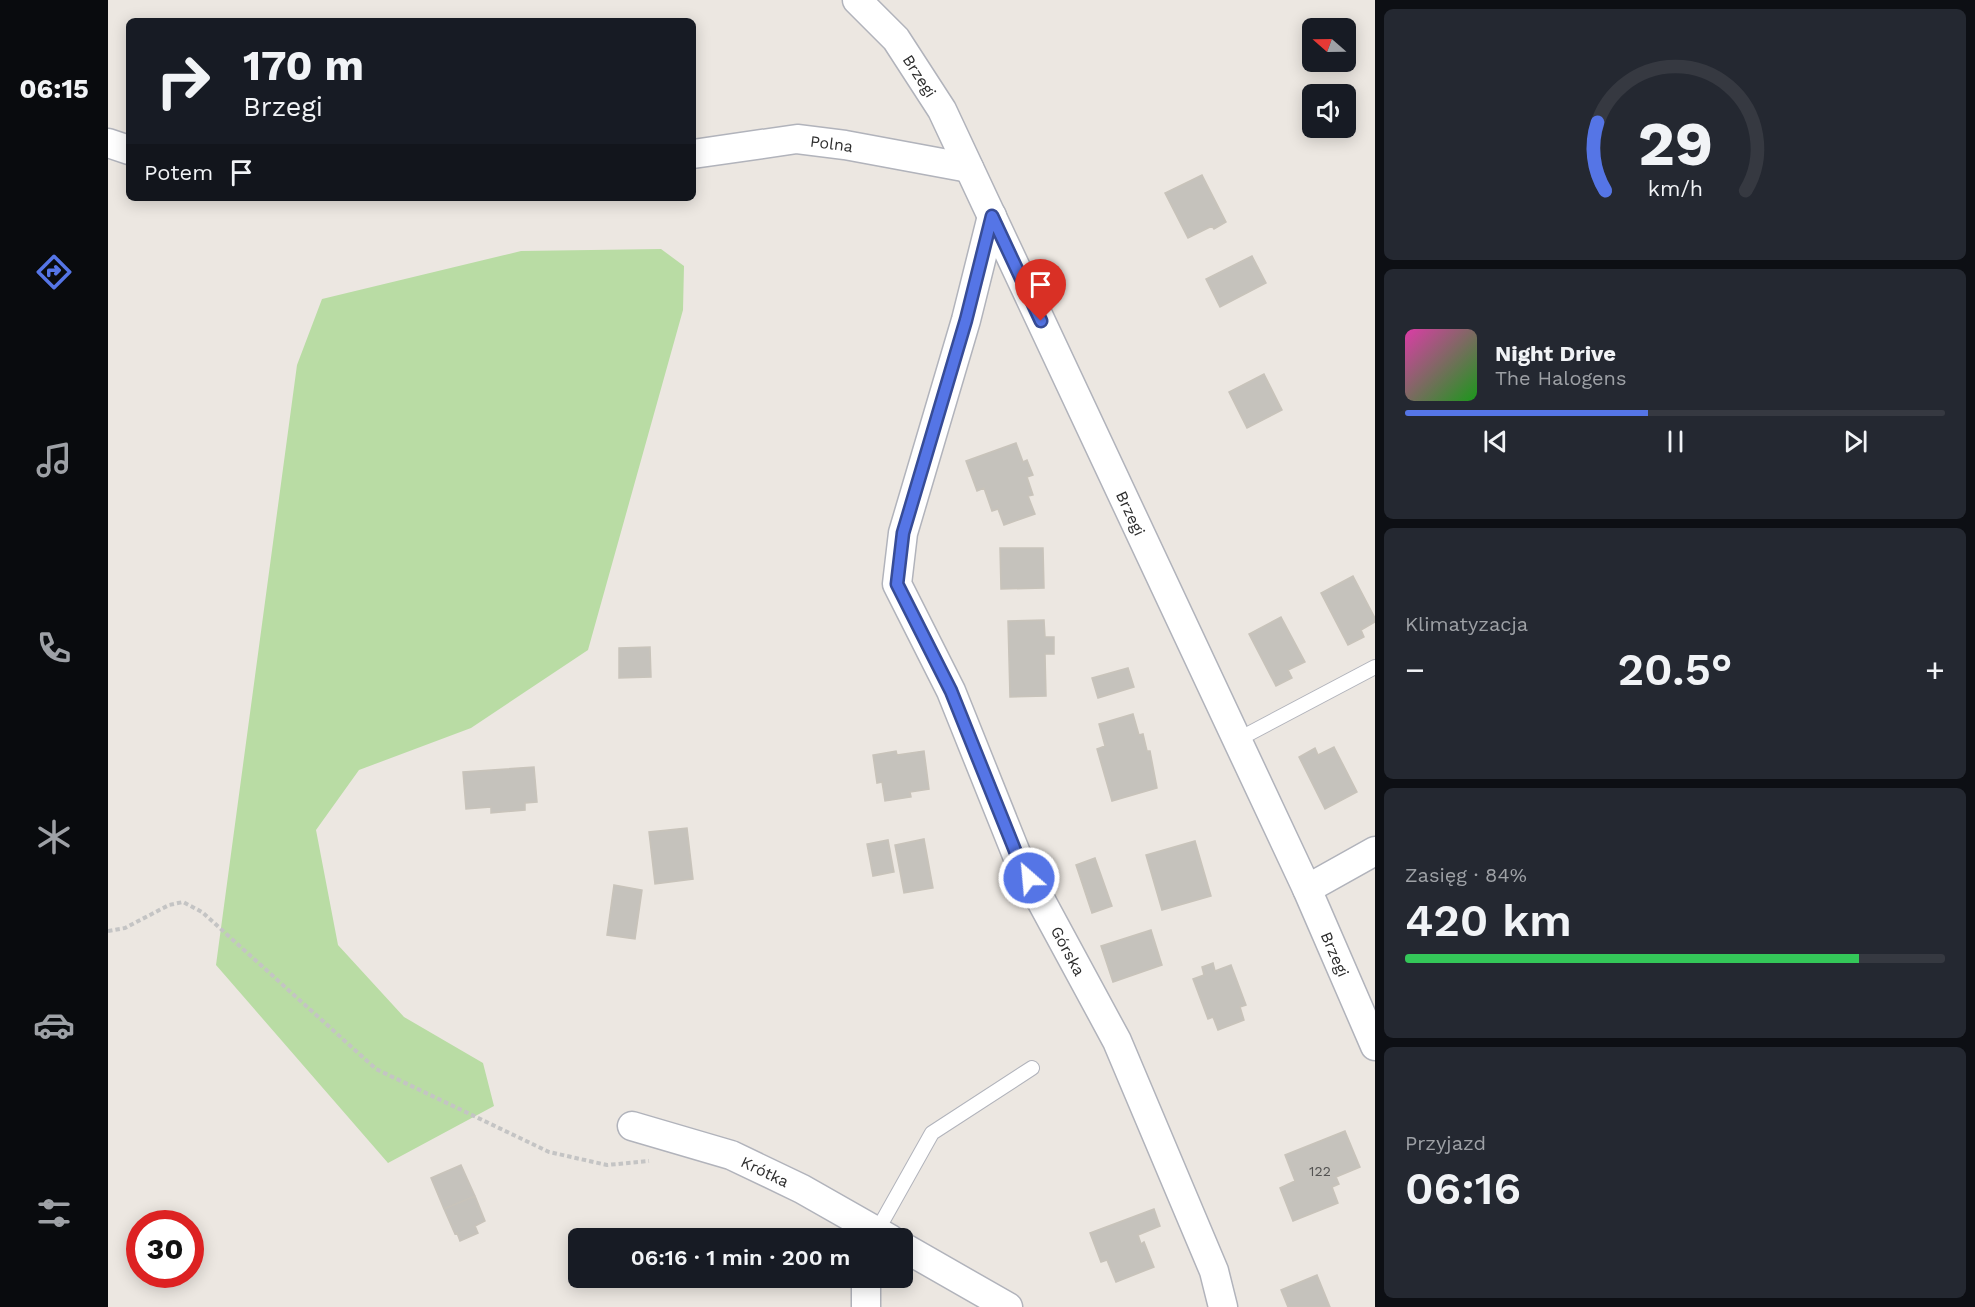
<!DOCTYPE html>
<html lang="pl">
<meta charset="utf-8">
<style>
body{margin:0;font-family:"Work Sans",sans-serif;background:#242831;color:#f1f3f6;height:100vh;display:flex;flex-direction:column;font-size:22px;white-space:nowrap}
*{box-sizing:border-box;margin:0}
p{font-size:20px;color:#9ea1a6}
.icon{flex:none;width:33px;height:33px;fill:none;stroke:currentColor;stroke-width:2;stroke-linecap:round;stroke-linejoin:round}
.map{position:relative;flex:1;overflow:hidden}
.side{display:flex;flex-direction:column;gap:9px;padding:9px;background:#0d0f14;width:600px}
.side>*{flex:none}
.banner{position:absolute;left:18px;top:18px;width:570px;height:183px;border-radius:9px;box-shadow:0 3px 15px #0003;background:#171b24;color:#f1f3f6;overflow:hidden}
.needle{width:39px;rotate:290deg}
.controls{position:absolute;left:1194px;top:18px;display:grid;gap:12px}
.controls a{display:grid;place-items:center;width:54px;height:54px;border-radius:9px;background:#171b24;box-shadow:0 3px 15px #0003;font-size:30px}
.speed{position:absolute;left:18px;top:1210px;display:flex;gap:12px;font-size:30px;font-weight:700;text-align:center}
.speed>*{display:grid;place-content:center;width:78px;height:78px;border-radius:50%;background:#171b24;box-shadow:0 3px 15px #0003;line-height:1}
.speed .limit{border:9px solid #d22;background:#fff;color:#111}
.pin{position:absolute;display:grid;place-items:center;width:51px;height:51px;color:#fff;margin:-62px -26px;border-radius:50% 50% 50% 0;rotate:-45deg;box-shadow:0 0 6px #0007}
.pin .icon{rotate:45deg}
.me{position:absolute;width:66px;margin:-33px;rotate:333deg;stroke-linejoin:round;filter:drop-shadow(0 0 4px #0008)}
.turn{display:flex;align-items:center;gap:21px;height:126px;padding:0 18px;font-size:27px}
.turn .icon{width:78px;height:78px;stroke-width:2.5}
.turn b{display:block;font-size:42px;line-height:51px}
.then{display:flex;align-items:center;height:57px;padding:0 18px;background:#0003;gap:12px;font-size:22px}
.big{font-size:45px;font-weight:600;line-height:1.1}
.side .widget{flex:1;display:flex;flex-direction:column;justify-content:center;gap:9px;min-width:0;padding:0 21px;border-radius:9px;background:#242831}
.side .dial{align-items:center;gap:0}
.dial svg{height:156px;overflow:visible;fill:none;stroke:#363941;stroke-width:7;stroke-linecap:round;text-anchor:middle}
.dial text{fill:#f1f3f6;stroke:none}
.song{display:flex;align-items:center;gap:18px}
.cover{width:72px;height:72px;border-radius:9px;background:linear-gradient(135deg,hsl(320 70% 55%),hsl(120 70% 35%))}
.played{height:6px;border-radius:3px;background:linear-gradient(90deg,#5575e6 45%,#363941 45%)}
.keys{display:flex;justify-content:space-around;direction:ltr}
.heat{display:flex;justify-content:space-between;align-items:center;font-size:33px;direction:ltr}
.charge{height:9px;border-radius:4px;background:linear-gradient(90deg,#34c759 84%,#363941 0)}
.trip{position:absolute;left:460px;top:1228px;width:345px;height:60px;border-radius:9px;background:#171b24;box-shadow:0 3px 15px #0003;font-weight:600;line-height:60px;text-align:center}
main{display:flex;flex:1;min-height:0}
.menu{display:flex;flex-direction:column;width:108px;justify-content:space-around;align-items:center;background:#090b0e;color:#9ea1a6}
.menu .icon{width:42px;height:42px}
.menu .active{color:#5575e6}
.menu b{font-size:27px;color:#f1f3f6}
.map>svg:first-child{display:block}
</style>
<main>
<nav class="menu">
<b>06:15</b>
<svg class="icon active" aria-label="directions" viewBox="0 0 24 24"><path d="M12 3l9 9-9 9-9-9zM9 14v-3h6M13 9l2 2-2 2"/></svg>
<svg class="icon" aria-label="music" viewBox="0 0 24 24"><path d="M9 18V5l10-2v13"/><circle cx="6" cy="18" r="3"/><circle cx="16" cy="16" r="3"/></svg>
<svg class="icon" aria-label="phone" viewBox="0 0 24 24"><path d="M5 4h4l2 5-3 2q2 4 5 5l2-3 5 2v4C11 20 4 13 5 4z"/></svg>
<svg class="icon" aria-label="climate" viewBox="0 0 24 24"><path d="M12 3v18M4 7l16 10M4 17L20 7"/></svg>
<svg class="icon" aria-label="car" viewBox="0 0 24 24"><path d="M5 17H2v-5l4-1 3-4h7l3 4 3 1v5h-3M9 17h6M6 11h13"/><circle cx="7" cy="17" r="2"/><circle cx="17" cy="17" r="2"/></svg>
<svg class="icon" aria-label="filters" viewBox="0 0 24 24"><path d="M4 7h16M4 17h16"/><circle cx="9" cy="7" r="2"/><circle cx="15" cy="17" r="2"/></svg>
</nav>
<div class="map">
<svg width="1267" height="1307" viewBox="0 0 1267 1307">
<rect width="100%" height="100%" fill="#ece7e1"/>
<!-- green -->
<path fill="#b9dca4" d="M553 249 576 266 575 310 480 650 363 728 251 770 208 830 230 945 296 1017 375 1063 386 1106 280 1163 108 965 189 365 214 299 413 251Z"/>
<!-- building -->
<path fill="#c5c2bc" stroke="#c8c3ba" stroke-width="1.5" d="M1094 175 1118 222 1106 229 1104 226 1080 238 1057 193Z
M1144 256 1158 283 1112 307 1098 279Z
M1156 374 1174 410 1139 428 1121 392Z
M908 443 915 462 919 460 925 475 919 477 925 495 920 496 927 514 896 525 890 509 884 511 876 488 869 491 858 461Z
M892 548H935L936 588 893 589Z
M1245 576 1267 618V622L1253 630 1256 637 1240 645 1213 593Z
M1173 617 1197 662 1180 670 1184 678 1168 686 1141 634Z
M936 620 937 637H946V654H937L938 696 902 697 900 621Z
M542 647 543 677 511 678V648Z
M1020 668 1026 687 990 698 984 678Z
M1025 714 1031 735 1035 734 1039 751H1042L1049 788 1004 801 989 749 997 746 991 724Z
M1226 747 1249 792 1217 809 1191 757 1207 748 1210 755Z
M788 751 789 755 816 751 821 789 802 792 803 797 777 801 774 782 769 783 765 755Z
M426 767 429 802 417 803V810L383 813V807L358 809 355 772Z
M579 828 585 879 547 884 541 832Z
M816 839 825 888 796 893 787 845Z
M780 840 786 872 765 876 759 844Z
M1087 841 1103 896 1054 910 1038 855Z
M987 858 1004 906 984 913 968 865Z
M506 885 534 890 527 939 499 935Z
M1043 930 1054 965 1005 982 993 946Z
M1105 963 1107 971 1123 965 1138 1005 1132 1007 1136 1020 1110 1030 1105 1017 1100 1019 1085 979 1096 975 1094 967Z
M1237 1131 1252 1167 1228 1177 1231 1184 1224 1187 1230 1203 1185 1221 1172 1188 1187 1181 1177 1155Z
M353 1165 367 1196 336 1209 323 1178Z
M367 1196 377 1221 367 1226 370 1233 352 1241 349 1233 347 1234 336 1209Z
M1046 1209 1052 1226 1030 1235 1033 1244 1036 1242 1046 1267 1008 1282 999 1260 993 1262 982 1233Z
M1209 1275 1222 1307H1180L1173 1290Z"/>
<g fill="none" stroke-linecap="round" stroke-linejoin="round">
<!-- lane casing -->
<g stroke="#b1b3bb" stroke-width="16">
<path id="lane" d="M1129 740 1267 667
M769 1231 824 1133 924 1068"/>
</g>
<!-- street casing -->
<g stroke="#b1b3bb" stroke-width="31">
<g id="street">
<path id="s1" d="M749 0 788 39 834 110 1199 889 1267 1046"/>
<path d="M0 143 21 150"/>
<path id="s2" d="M585 154 689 139 737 145 861 168"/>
<path id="s3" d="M884 216 858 320 795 533 789 584 843 691 910 858 1009 1041 1106 1271 1115 1307"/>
<path d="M1199 889 1267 851"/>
<path id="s4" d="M524 1126 623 1155 694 1189 782 1239"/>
<path d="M795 1247 900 1307"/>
<path d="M758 1307V1278"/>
</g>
</g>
<!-- path -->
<path stroke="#c4c4c4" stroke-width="4" stroke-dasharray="4.5 3" stroke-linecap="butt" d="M0 931 17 928 61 905 75 902 94 912 268 1069 441 1152 499 1165 541 1161"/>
<!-- lane -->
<use href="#lane" stroke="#fff" stroke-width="14"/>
<!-- street -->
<use href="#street" stroke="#fff" stroke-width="28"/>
</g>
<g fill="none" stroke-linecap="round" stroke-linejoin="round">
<!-- route casing -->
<g stroke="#374c96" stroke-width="15">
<path id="route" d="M921 878 910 858 843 691 789 584 795 533 858 320 884 216 933 321"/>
</g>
<!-- route -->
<use href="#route" stroke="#5575e6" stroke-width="10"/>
</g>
<g text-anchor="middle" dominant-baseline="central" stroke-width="6" stroke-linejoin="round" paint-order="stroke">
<!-- number labels -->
<g font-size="14" fill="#535251">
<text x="1212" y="1171">122</text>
</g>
<!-- street labels -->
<g font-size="16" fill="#2d2d2d" stroke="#fff">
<text stroke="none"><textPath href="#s1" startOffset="99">Brzegi</textPath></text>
<text stroke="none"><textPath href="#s2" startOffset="140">Polna</textPath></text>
<text stroke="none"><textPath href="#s1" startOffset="585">Brzegi</textPath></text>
<text stroke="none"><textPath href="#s3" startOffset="786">Górska</textPath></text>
<text stroke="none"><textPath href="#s1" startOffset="1071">Brzegi</textPath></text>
<text stroke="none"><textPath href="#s4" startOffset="141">Krótka</textPath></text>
</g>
</g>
</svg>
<div class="controls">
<a><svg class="needle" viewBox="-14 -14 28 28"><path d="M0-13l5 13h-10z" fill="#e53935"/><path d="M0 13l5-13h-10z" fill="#9ea1a6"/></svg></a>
<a><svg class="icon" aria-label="sound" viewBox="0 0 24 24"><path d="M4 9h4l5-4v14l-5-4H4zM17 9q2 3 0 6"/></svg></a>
</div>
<div class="speed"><div class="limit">30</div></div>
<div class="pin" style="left:933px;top:321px;background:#d93025"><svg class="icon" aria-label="arrive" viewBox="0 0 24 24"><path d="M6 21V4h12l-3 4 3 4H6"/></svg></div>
<svg class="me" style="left:921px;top:878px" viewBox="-20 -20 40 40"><circle r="17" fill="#5575e6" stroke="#fff" stroke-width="3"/><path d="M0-11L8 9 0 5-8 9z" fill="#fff"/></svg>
<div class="trip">06:16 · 1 min · 200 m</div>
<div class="banner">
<div class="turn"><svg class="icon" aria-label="right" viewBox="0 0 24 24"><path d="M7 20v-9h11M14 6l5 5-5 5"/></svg><div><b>170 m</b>Brzegi</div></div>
<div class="then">Potem<svg class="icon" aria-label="arrive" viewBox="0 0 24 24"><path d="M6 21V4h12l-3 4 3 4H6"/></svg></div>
</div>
</div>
<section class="side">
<div class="widget dial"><svg viewBox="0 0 100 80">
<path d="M14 69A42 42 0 1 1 86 69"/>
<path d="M14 69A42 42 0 0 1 10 34" stroke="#5575e6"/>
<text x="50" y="56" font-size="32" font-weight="700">29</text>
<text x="50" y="72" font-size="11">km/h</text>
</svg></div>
<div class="widget">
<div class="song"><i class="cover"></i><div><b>Night Drive</b><p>The Halogens</p></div></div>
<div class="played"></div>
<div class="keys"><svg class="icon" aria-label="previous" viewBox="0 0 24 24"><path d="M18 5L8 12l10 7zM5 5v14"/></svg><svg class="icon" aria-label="pause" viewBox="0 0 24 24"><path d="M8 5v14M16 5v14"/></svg><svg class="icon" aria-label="next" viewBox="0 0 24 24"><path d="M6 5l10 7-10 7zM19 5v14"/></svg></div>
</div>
<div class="widget"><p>Klimatyzacja</p>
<div class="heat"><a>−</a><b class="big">20.5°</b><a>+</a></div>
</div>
<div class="widget"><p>Zasięg · 84%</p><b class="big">420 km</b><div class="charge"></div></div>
<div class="widget"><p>Przyjazd</p><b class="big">06:16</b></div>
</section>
</main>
